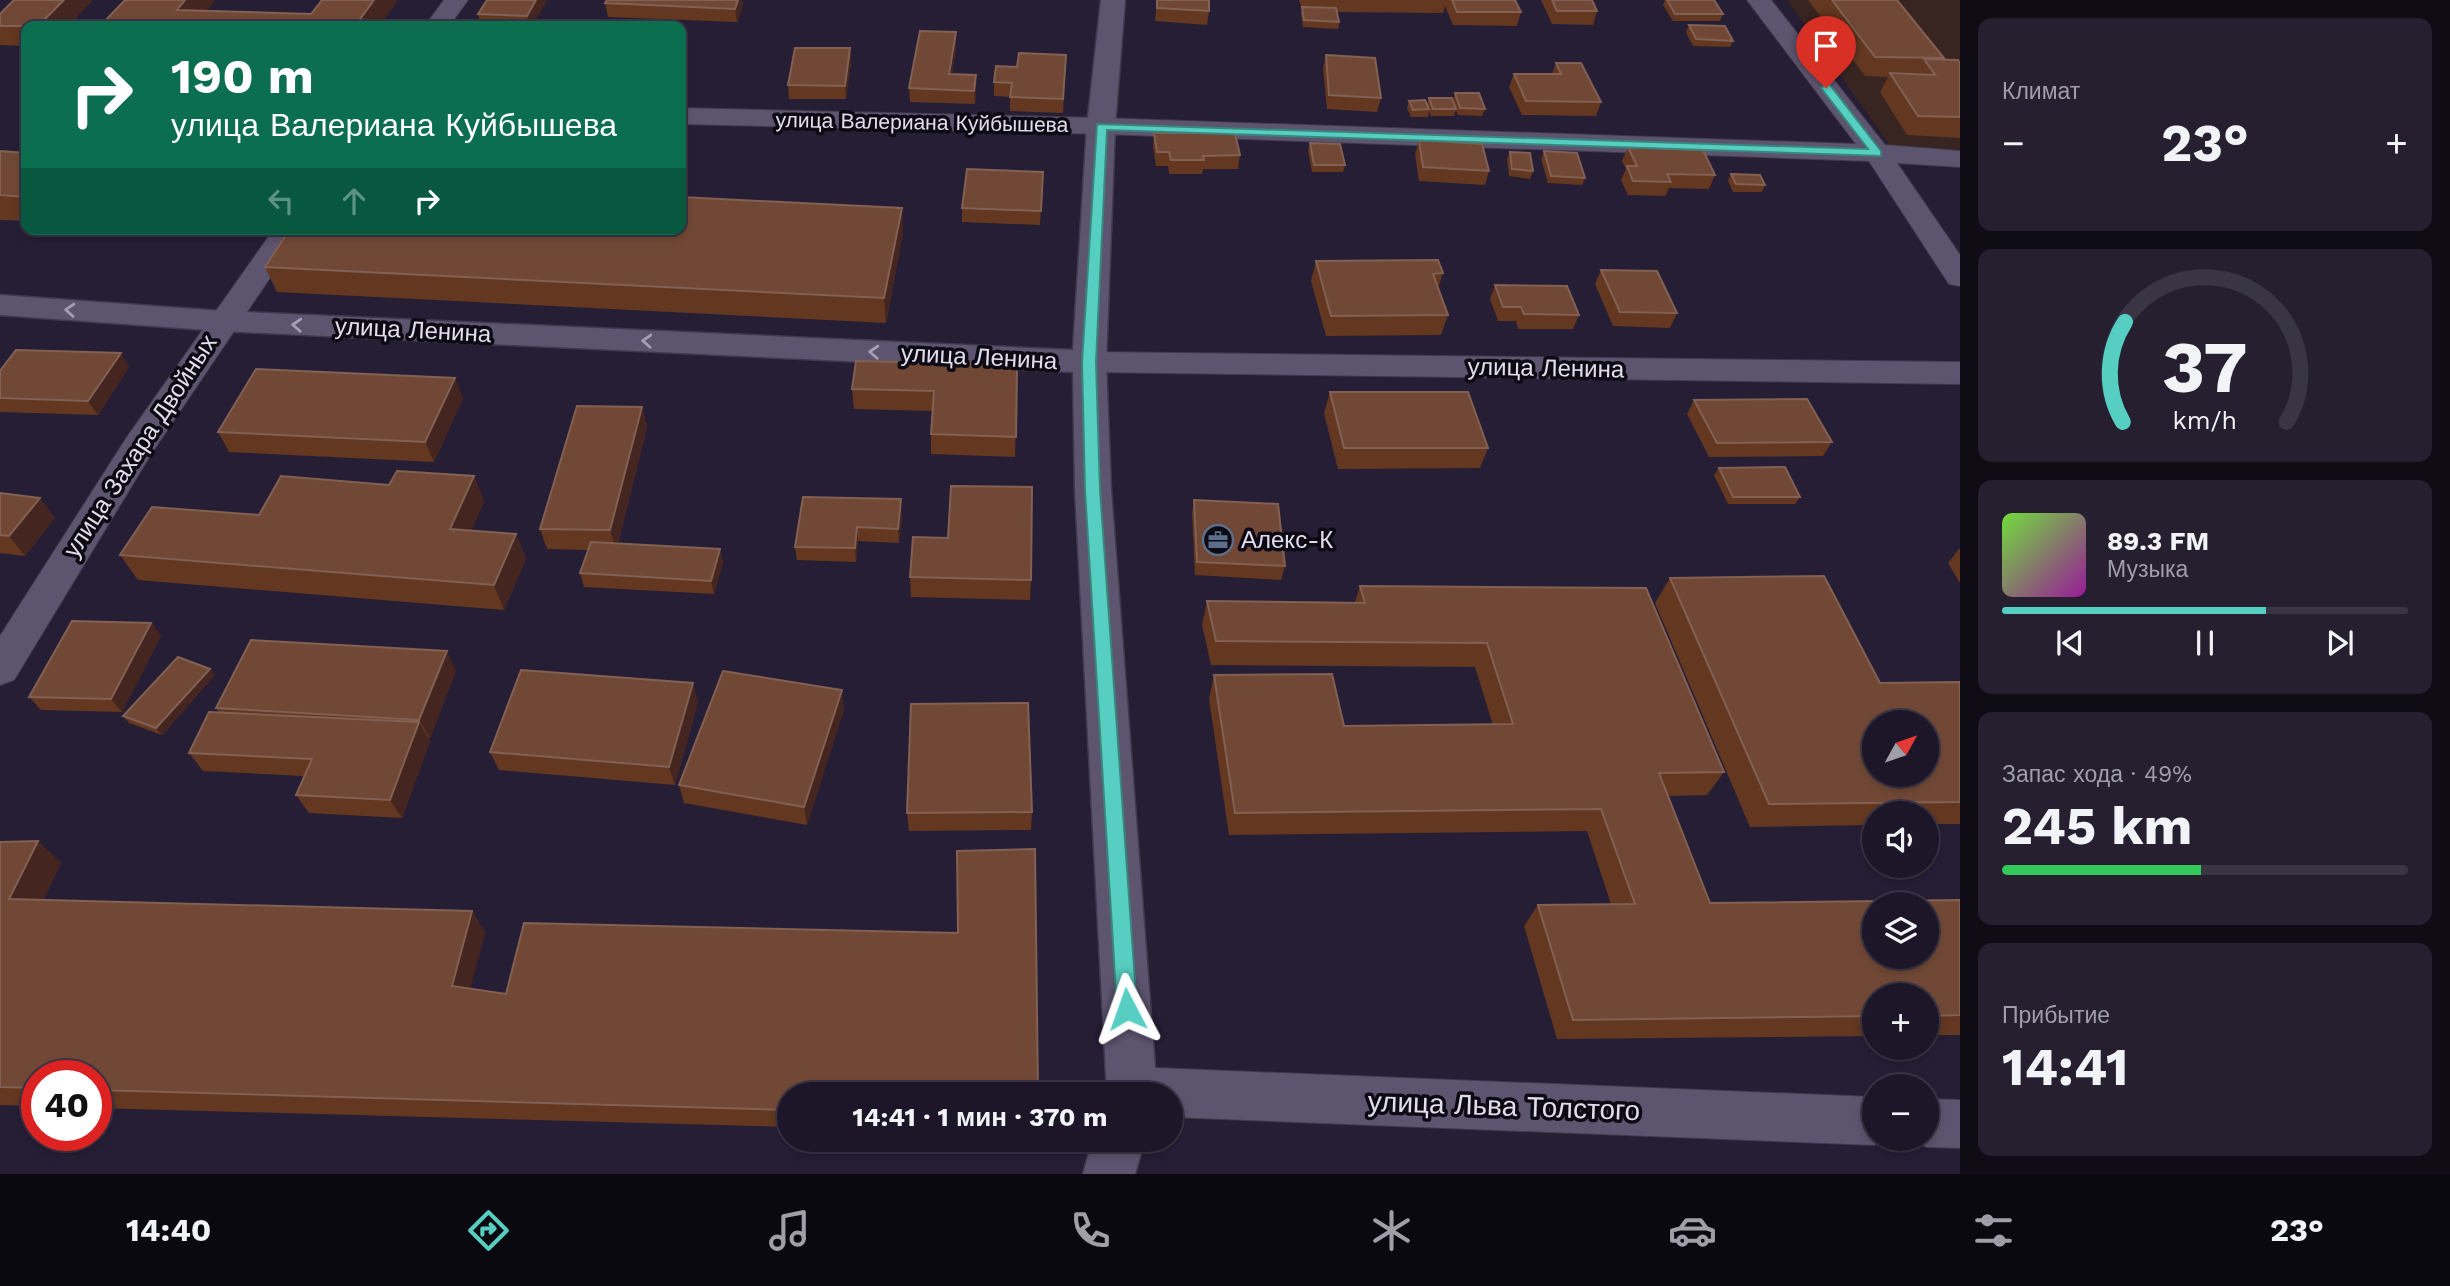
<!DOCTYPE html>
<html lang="ru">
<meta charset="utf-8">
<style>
body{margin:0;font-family:"Work Sans",sans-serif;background:#251f30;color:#f1f3f6;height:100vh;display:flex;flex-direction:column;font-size:26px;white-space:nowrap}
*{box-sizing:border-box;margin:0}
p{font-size:23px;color:#a09fa8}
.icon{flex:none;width:38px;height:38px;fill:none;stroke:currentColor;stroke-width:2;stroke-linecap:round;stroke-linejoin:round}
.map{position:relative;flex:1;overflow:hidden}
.side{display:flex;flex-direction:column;gap:18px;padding:18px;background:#0f0c16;width:490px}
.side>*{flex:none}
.banner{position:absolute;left:21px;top:21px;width:665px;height:214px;border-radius:14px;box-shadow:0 4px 10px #0003,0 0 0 2px #3a3545;background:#0b6e4f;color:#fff;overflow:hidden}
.needle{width:46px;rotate:50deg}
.fabs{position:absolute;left:1862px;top:710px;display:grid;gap:14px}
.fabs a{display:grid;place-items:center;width:77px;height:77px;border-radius:50%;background:#1c1628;box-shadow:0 4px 10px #0003,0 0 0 2px #3a3545;font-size:35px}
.speed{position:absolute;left:21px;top:1060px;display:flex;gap:14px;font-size:35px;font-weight:700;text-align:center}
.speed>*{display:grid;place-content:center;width:91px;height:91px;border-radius:50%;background:#1c1628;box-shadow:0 4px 10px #0003,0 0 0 2px #3a3545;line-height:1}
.speed .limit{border:10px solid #d22;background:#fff;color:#111}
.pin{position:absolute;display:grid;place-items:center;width:60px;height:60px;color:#fff;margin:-72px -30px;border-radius:50% 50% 50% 0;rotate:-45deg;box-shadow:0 0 7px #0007}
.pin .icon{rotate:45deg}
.me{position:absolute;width:77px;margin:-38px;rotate:356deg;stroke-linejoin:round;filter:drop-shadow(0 0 5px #0008)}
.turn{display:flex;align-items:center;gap:24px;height:147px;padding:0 35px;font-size:32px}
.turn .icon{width:91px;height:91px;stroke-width:2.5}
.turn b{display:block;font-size:49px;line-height:60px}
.lanes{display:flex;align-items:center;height:66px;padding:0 35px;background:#0003;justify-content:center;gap:35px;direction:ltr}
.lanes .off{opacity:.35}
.big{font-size:52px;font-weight:700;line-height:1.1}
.side .card{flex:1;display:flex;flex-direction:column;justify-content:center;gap:10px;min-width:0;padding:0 24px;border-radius:14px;background:#251f30}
.side .dial{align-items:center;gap:0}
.dial svg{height:182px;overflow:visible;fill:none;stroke:#3a3545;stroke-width:7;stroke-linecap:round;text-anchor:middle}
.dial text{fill:#f1f3f6;stroke:none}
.song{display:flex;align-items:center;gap:21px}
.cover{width:84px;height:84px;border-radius:10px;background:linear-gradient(135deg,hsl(100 70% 55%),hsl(300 70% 35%))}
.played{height:7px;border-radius:4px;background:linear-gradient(90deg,#57cec2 65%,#3a3545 65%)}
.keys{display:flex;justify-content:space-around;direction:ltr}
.heat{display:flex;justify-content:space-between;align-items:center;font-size:38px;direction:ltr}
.charge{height:10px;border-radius:5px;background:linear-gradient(90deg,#34c759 49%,#3a3545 0)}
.trip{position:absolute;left:777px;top:1082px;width:406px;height:70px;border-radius:35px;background:#1c1628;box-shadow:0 4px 10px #0003,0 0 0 2px #3a3545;font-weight:700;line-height:70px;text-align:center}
.dock{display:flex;height:112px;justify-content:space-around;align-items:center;background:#0b0910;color:#a09fa8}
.dock .icon{width:49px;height:49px}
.dock .current{color:#57cec2}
.dock b{font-size:32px;color:#f1f3f6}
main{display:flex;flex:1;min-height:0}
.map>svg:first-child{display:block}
</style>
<main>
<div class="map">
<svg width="1960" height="1174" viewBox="0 0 1960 1174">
<rect width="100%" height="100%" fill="#261e35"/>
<!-- industrial -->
<path fill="#382521" d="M1787 0H1960V151L1893 150Z"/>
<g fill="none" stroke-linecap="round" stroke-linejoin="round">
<!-- minor casing -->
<g stroke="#413a4e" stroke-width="2">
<path id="minor" d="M444 0H468L449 26H425Z
M1747 0H1771L1885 145 1960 151V167L1897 163 1960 255V286L1949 284 1869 161 1101 134 681 124V108L1101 118 1856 144Z
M274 229H303L151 454 14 680 0 685V636L127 437Z
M1089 352 1960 362V384L1089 372 1078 369 1073 362 1078 355Z
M1133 1067 1874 1097V1139H1889L1874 1145 1171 1117V1094H1110L1116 1074Z
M1927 1099 1960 1100V1148L1927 1147 1910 1140 1927 1139Z"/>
</g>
<!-- tertiary casing -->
<g stroke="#413a4e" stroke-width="3">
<path id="tertiary" d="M1101 0H1125L1115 126 1106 362 1111 490 1157 1094H1107L1075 490 1073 372 222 331 0 315V295L222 311 1073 350 1087 126Z
M1093 1139H1145L1135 1174H1083Z"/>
</g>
<!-- minor -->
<use href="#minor" fill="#5d546f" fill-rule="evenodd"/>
<!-- tertiary -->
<use href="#tertiary" fill="#5d546f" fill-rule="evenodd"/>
</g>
<!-- wall -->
<path fill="#633720" d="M14 0H93L68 26H26V46L0 45V14Z
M547 0 532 26H481L478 14Z
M607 0H742L743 6 737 22 608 17 605 3Z
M1157 0 1209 11 1207 25 1155 21Z
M1299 0H1515L1521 12 1517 26 1453 25 1445 6 1443 13 1337 12 1339 22 1338 29 1303 27 1301 14 1302 9Z
M1541 0H1592L1597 11 1593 25 1552 24Z
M1665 0H1714L1723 14 1720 21H1673L1663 5Z
M1808 0H1897L1944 58 1943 60 1960 63V138L1907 135 1880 92 1888 77 1865 76Z
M1689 25 1733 41 1730 47 1693 46 1686 32Z
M956 32V46L952 74 976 89 975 104 910 102 909 88Z
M850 48 851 62 846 99H789L788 85Z
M1066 55 1063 113 1010 111V97L994 96V82L1017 67Z
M1326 55 1381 98 1377 112 1327 109 1323 68Z
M1556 63 1601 102 1596 116 1522 115 1509 87 1514 74H1552Z
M1455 93 1485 109 1482 116 1458 115 1456 110 1454 116H1431L1429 111 1428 117H1411L1407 108 1409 101 1427 105 1429 98 1453 100Z
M1154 133 1240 155 1238 169H1203L1202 174H1169L1168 166H1156L1153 147Z
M1419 140 1489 171 1485 185 1419 181 1415 154Z
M1310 143 1345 165 1343 172H1312L1308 150Z
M1628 147 1715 175 1709 189 1669 188 1665 196 1628 195 1621 180 1626 169 1622 161Z
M0 151 26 153V221L0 220Z
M1544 151 1585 178 1582 185 1548 183 1541 159Z
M1510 152 1533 171 1530 179 1509 176 1507 159Z
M1043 172 1040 225 962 222V208Z
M1731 174 1765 185 1762 192H1733L1728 181Z
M175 229H205L204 231Z
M903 233 886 323 277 292 265 267Z
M1316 261 1443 273 1438 288 1448 315 1441 335 1326 336 1311 281Z
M1601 270 1677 313 1670 328 1613 326 1595 284Z
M1495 285 1579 315 1573 329H1518L1516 321H1498L1490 299Z
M1017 365 1015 457 931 454V434L933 411 854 409 852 389Z
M129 367 98 415 0 412V371Z
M1330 392 1488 448 1480 468 1338 469 1324 413Z
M463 398 434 462 229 452 218 432Z
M1694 400 1832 442 1823 456 1709 457 1687 414Z
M642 407 647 427 618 543 720 549 723 563 714 594 584 587 580 573 588 550 547 549 540 529Z
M1719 468 1800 497 1795 504H1728L1714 475Z
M474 476 484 502 471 530 516 534 526 559 504 610 138 580 120 555 259 515 389 485Z
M0 493 55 518 25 556 0 553Z
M1194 500 1285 566 1281 580 1195 575 1192 514Z
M902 513 899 543 858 541 856 562 797 560 795 547Z
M1959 549H1960V583L1948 563Z
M910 577 1031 580 1030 600 911 597Z
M1670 578 1880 683 1960 682V824H1927V814H1874V825L1750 827 1655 603Z
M1360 586 1646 588 1724 772 1707 795 1668 796 1710 903 1960 900V1035H1927V996H1874V1036L1557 1039 1524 926 1538 905 1611 904 1587 831 1229 835 1209 699 1214 675 1344 726 1493 725 1475 667 1211 665 1202 625 1207 601 1355 602Z
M151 623 161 636 122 712 41 710 29 697Z
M210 669 215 675 162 735 129 723 123 716Z
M456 671 430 738H428L430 741 402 818 309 813 296 795 304 776 203 771 189 753 220 713 216 708Z
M698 702 675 785 499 770 490 752Z
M844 709 807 825 684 803 679 785Z
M1032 812 1031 830 909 831 907 813Z
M38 841 61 863 43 900 472 911 485 932 470 989 1038 1094H789V1127L96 1108V1076H37V1106L0 1105V842Z"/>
<!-- shaded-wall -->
<path fill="#45251f" d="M64 0H93L68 26H38Z
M185 0H216L194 26 177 10Z
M374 0H398L380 26H355Z
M536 0H547L532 26H529L527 16Z
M738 0H742L743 6 737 22 735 9Z
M956 32V46L950 88 949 74Z
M850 48 851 62 846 99 845 86Z
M976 75V89L975 104 974 91Z
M902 208 903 233 886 323 884 298Z
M121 353 129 367 98 415 88 401Z
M455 378 463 398 434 462 425 442Z
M642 407 647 427 616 550 610 530Z
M474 476 484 502 461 554 450 529Z
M40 498 55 518 25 556 9 536Z
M901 499 902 513 899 543 898 529Z
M857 527 858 541 856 562 855 548Z
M516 534 526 559 504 610 494 585Z
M720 549 723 563 714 594 711 581Z
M151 623 161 636 122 712 111 699Z
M447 651 456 671 430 738 419 720Z
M210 669 215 675 162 735 156 728Z
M693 683 698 702 675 785 669 767Z
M842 690 844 709 807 825 804 807Z
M419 722 430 741 402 818 390 800Z
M38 841 61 863 33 920 9 899Z
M472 911 485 932 466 1006 452 986Z"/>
<!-- building -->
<path fill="#714836" stroke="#826053" stroke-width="2" fill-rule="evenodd" d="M14 0H64L38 26H0V14Z
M125 0H185L177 10 311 14 322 0H374L355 26H100Z
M487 0H536L527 16 478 14Z
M607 0H738L735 9 605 3Z
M1157 0H1209V11L1157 8Z
M1452 0H1515L1521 12H1457Z
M1552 0H1592L1597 11H1557Z
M1667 0H1714L1723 14H1675Z
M1832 0H1897L1944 58 1875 57Z
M1302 7 1336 8 1339 22 1304 20Z
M1689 25 1725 26 1733 41 1696 39Z
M920 31 956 32 949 74 976 75 974 91 909 88Z
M795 48H850L845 86 788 85Z
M1019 53 1066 55 1063 99 1010 97 1012 83 994 82 996 66 1017 67Z
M1326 55 1375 58 1381 98 1329 95Z
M1924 59 1958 60 1960 63V117L1918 116 1890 73 1935 75Z
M1556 63H1581L1601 102 1526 101 1514 74H1561Z
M1455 93H1479L1485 109 1460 108Z
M1429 98H1452L1456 109H1433Z
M1425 100 1429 109 1413 110 1409 101Z
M1154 133H1235L1240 155 1203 156 1204 160H1171L1169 152H1157Z
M1419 140 1482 144 1489 171 1423 167Z
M1310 143 1340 144 1345 165H1314Z
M1628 147 1703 150 1715 175 1667 174 1671 182 1633 181 1627 166H1637Z
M0 151 26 153V197L0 195Z
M1544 151 1577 153 1585 178 1551 176Z
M1510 152 1530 153 1533 171 1512 169Z
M967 169 1043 172 1041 211 962 208Z
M1731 174 1760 175 1765 185 1736 184Z
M681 197 902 208 884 298 265 267 290 229H681Z
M1438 260 1443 273 1433 274 1448 315 1331 316 1316 261Z
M1601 270 1657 271 1677 313 1620 312Z
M1495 285 1567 286 1579 315 1524 314 1521 307H1503Z
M16 350 121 353 88 401 0 398V371Z
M856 361 1017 365 1016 437 931 434 934 391 852 389Z
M256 369 455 378 425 442 218 432Z
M1330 392H1468L1488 448H1344Z
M1807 399 1832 442 1717 443 1694 400Z
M577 406 642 407 610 530 540 529Z
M1785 467 1800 497H1733L1719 468Z
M397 471 474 476 450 529 516 534 494 585 120 555 152 507 259 515 281 476 389 485Z
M951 486 1032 487 1031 580 910 577 913 537 948 538Z
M0 493 40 498 9 536 0 535Z
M803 497 901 499 898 529 857 527 855 548 795 547Z
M1194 500 1278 504 1285 566 1197 562Z
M591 542 720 549 711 581 580 573Z
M1824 576 1880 683 1960 682V802L1769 804 1670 578ZM1874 723H1927V775H1874Z
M1360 586 1646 588 1724 772 1659 773 1710 903 1960 900V1015L1927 1016V996H1874V1016L1573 1020 1538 905 1635 904 1601 809 1235 813 1214 675 1332 674 1344 726 1513 724 1487 643 1216 641 1207 601 1365 603ZM1874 905H1927V957H1874Z
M72 621 151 623 111 699 29 697Z
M251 640 447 651 419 720 216 708Z
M178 657 210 669 156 728 123 716Z
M521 670 693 683 669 767 490 752Z
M723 671 842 690 804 807 679 785Z
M1028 703 1032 812 907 813 911 704Z
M209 712 419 722 390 800 296 795 312 759 189 753Z
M38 841 9 899 472 911 452 986 506 994 524 923 958 933 957 851 1035 849 1038 1094H789V1110L96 1090V1076H37V1088L0 1087V842Z"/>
<!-- one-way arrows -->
<defs><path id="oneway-chevron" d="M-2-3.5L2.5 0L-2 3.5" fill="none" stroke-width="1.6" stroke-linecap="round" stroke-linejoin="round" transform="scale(1.75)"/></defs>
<g stroke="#a69fb4">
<use href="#oneway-chevron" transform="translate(70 310) rotate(-176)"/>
<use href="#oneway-chevron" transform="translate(297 325) rotate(-177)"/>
<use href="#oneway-chevron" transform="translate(647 341) rotate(-177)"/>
<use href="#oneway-chevron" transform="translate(874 352) rotate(-177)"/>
</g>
<!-- route -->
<path fill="#57cec2" stroke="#39867e" stroke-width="2" d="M1826 84 1830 85 1881 151V156L1107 130 1096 362 1100 490 1137 1009 1134 1016 1127 1018 1120 1016 1117 1009 1085 490 1082 362 1097 124 1868 149 1821 88Z"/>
<!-- icons -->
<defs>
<g id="office-ring" transform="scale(1.575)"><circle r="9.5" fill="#0e0a14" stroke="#5c6f8a" stroke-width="1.5"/><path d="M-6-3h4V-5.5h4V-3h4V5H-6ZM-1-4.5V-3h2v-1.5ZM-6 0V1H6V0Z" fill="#5c6f8a"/></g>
</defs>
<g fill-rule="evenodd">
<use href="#office-ring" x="1218" y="540"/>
</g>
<g text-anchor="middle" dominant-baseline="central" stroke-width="7" stroke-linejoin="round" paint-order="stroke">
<!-- far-street labels -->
<g font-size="21" fill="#e1dded" stroke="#0e0a14">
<text transform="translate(922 122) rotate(1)">улица Валериана Куйбышева</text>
</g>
<!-- street labels -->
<g font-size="24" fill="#e1dded" stroke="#0e0a14">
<text transform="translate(413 330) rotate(3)">улица Ленина</text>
<text transform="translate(979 357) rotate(3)">улица Ленина</text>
<text transform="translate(1546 368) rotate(1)">улица Ленина</text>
<text transform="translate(140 446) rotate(-57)">улица Захара Двойных</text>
</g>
<!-- poi labels -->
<g font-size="24" fill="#e1dded" stroke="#0e0a14" text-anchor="start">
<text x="1241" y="540">Алекс-К</text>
</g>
<!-- near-street labels -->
<g font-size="28" fill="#e1dded" stroke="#0e0a14">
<text transform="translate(1504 1106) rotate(2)">улица Льва Толстого</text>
</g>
</g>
</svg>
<div class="fabs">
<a><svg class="needle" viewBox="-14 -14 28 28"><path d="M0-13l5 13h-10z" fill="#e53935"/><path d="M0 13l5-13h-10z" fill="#a09fa8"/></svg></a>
<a><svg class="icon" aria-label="sound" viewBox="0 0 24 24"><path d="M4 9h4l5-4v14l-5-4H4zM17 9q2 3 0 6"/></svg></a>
<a><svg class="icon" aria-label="layers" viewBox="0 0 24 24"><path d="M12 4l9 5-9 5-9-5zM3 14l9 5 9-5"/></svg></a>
<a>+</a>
<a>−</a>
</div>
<div class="speed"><div class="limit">40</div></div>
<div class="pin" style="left:1826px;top:88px;background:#d93025"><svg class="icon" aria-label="arrive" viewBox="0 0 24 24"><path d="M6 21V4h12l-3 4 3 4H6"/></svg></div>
<svg class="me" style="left:1127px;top:1009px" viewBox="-20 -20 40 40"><path d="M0-17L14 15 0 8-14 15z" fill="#57cec2" stroke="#fff" stroke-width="4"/></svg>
<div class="trip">14:41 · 1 мин · 370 m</div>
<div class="banner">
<div class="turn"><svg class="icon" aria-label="right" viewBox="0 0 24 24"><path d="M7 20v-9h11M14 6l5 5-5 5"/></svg><div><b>190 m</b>улица Валериана Куйбышева</div></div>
<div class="lanes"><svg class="icon off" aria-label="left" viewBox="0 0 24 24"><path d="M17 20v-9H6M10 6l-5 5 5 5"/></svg><svg class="icon off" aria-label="ahead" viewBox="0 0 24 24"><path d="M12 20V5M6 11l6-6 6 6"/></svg><svg class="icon" aria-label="right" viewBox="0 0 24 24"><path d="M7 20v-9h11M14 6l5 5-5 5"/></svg></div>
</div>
</div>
<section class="side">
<div class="card"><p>Климат</p>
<div class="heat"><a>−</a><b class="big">23°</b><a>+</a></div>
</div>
<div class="card dial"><svg viewBox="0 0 100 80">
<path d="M14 69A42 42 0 1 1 86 69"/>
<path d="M14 69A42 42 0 0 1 15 25" stroke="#57cec2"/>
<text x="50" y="56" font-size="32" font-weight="700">37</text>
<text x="50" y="72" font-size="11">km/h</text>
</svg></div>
<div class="card">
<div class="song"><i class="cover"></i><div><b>89.3 FM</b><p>Музыка</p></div></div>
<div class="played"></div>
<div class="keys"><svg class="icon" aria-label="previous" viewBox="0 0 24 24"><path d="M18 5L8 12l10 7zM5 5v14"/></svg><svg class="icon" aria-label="pause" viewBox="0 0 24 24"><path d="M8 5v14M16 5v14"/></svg><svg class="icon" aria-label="next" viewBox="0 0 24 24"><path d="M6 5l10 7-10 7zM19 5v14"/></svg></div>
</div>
<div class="card"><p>Запас хода · 49%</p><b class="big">245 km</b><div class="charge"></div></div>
<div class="card"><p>Прибытие</p><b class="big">14:41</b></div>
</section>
</main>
<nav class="dock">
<b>14:40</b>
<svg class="icon current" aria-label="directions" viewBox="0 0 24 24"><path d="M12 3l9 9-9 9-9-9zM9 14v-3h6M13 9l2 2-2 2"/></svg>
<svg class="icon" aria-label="music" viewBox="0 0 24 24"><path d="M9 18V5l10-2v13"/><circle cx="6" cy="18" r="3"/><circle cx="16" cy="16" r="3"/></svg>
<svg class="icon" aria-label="phone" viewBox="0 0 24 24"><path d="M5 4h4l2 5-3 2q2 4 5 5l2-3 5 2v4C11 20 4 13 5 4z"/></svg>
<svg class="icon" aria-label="climate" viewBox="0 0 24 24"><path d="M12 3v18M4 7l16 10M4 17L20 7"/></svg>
<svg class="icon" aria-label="car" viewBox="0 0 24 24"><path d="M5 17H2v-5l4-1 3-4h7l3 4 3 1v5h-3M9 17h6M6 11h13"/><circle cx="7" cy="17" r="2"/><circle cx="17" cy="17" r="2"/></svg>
<svg class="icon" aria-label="filters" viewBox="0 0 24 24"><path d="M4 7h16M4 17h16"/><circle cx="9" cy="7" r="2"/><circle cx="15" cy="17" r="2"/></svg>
<b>23°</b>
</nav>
